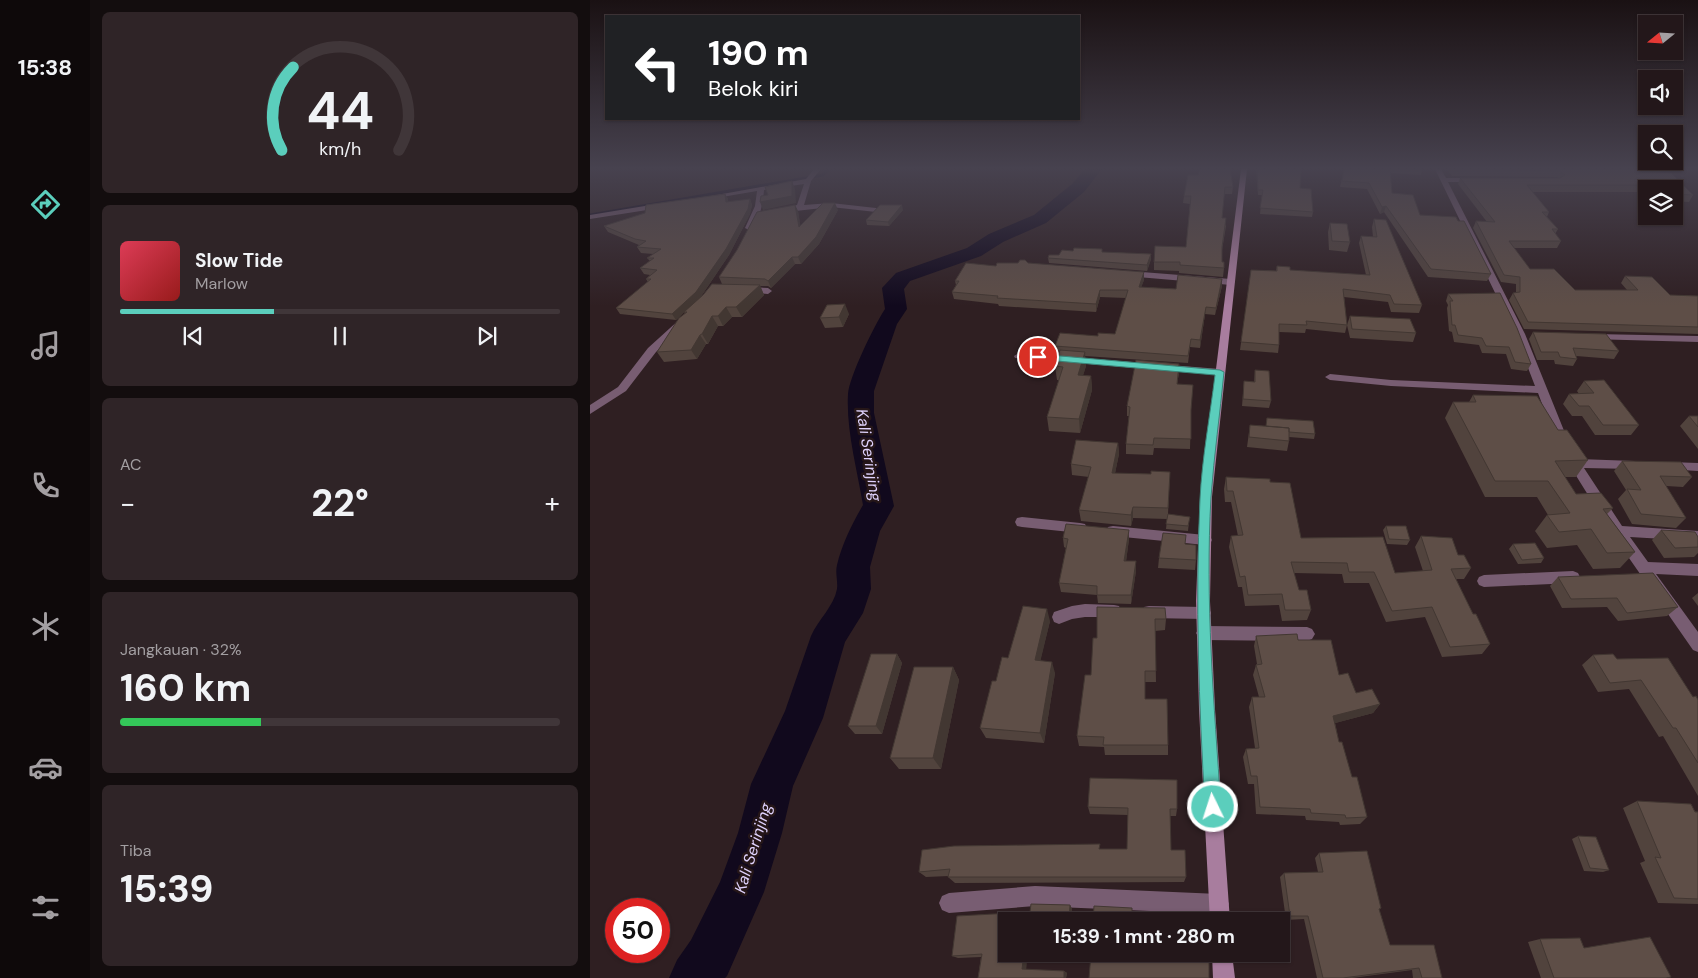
<!DOCTYPE html>
<html lang="id">
<meta charset="utf-8">
<style>
body{margin:0;font-family:"DM Sans",sans-serif;background:#2f2427;color:#f1f3f6;height:100vh;display:flex;flex-direction:column;font-size:19px;white-space:nowrap}
*{box-sizing:border-box;margin:0}
p{font-size:16px;color:#a39fa2}
.icon{flex:none;width:28px;height:28px;fill:none;stroke:currentColor;stroke-width:2;stroke-linecap:round;stroke-linejoin:round}
.map{position:relative;flex:1;overflow:hidden}
.drawer{display:flex;flex-direction:column;gap:12px;padding:12px;background:#130d0e;width:500px}
.drawer>*{flex:none}
.banner{position:absolute;left:15px;top:15px;width:475px;height:105px;border-radius:0px;box-shadow:0 1px 4px #0004,0 0 0 1px #403639;background:#202124;color:#fff;overflow:hidden}
.needle{width:32px;rotate:252deg}
.tools{position:absolute;left:1048px;top:15px;display:grid;gap:10px}
.tools a{display:grid;place-items:center;width:45px;height:45px;border-radius:0px;background:#23171a;box-shadow:0 1px 4px #0004,0 0 0 1px #403639;font-size:25px}
.speed{position:absolute;left:15px;top:898px;display:flex;gap:10px;font-size:25px;font-weight:700;text-align:center}
.speed>*{display:grid;place-content:center;width:65px;height:65px;border-radius:50%;background:#23171a;box-shadow:0 1px 4px #0004,0 0 0 1px #403639;line-height:1}
.speed .limit{border:8px solid #d22;background:#fff;color:#111}
.pin{position:absolute;display:grid;place-items:center;width:42px;height:42px;color:#fff;margin:-21px;border:2px solid #fff;border-radius:50%;box-shadow:0 1px 5px #0007}
.me{position:absolute;width:55px;margin:-28px;rotate:356deg;stroke-linejoin:round;filter:drop-shadow(0 0 4px #0008)}
.turn{display:flex;align-items:center;gap:18px;height:105px;padding:0 20px;font-size:22px}
.turn .icon{width:65px;height:65px;stroke-width:2.5}
.turn b{display:block;font-size:35px;line-height:42px}
.big{font-size:38px;font-weight:700;line-height:1.1}
.drawer .tile{flex:1;display:flex;flex-direction:column;justify-content:center;gap:8px;min-width:0;padding:0 18px;border-radius:8px;background:#2f2427}
.drawer .dial{align-items:center;gap:0}
.dial svg{height:130px;overflow:visible;fill:none;stroke:#403639;stroke-width:7;stroke-linecap:round;text-anchor:middle}
.dial text{fill:#f1f3f6;stroke:none}
.song{display:flex;align-items:center;gap:15px}
.cover{width:60px;height:60px;border-radius:8px;background:linear-gradient(135deg,hsl(350 70% 55%),hsl(0 70% 35%))}
.played{height:5px;border-radius:2px;background:linear-gradient(90deg,#5bcebc 35%,#403639 35%)}
.keys{display:flex;justify-content:space-around;direction:ltr}
.heat{display:flex;justify-content:space-between;align-items:center;font-size:28px;direction:ltr}
.charge{height:8px;border-radius:4px;background:linear-gradient(90deg,#34c759 32%,#403639 0)}
.trip{position:absolute;left:408px;top:912px;width:292px;height:50px;border-radius:0px;background:#23171a;box-shadow:0 1px 4px #0004,0 0 0 1px #403639;font-weight:700;line-height:50px;text-align:center}
main{display:flex;flex:1;min-height:0}
.menu{display:flex;flex-direction:column;width:90px;justify-content:space-around;align-items:center;background:#0e090a;color:#a39fa2}
.menu .icon{width:35px;height:35px}
.menu .active{color:#5bcebc}
.menu b{font-size:22px;color:#f1f3f6}
.map>svg:first-child{display:block}
</style>
<main>
<nav class="menu">
<b>15:38</b>
<svg class="icon active" aria-label="directions" viewBox="0 0 24 24"><path d="M12 3l9 9-9 9-9-9zM9 14v-3h6M13 9l2 2-2 2"/></svg>
<svg class="icon" aria-label="music" viewBox="0 0 24 24"><path d="M9 18V5l10-2v13"/><circle cx="6" cy="18" r="3"/><circle cx="16" cy="16" r="3"/></svg>
<svg class="icon" aria-label="phone" viewBox="0 0 24 24"><path d="M5 4h4l2 5-3 2q2 4 5 5l2-3 5 2v4C11 20 4 13 5 4z"/></svg>
<svg class="icon" aria-label="climate" viewBox="0 0 24 24"><path d="M12 3v18M4 7l16 10M4 17L20 7"/></svg>
<svg class="icon" aria-label="car" viewBox="0 0 24 24"><path d="M5 17H2v-5l4-1 3-4h7l3 4 3 1v5h-3M9 17h6M6 11h13"/><circle cx="7" cy="17" r="2"/><circle cx="17" cy="17" r="2"/></svg>
<svg class="icon" aria-label="filters" viewBox="0 0 24 24"><path d="M4 7h16M4 17h16"/><circle cx="9" cy="7" r="2"/><circle cx="15" cy="17" r="2"/></svg>
</nav>
<section class="drawer">
<div class="tile dial"><svg viewBox="0 0 100 80">
<path d="M14 69A42 42 0 1 1 86 69"/>
<path d="M14 69A42 42 0 0 1 21 18" stroke="#5bcebc"/>
<text x="50" y="56" font-size="32" font-weight="700">44</text>
<text x="50" y="72" font-size="11">km/h</text>
</svg></div>
<div class="tile">
<div class="song"><i class="cover"></i><div><b>Slow Tide</b><p>Marlow</p></div></div>
<div class="played"></div>
<div class="keys"><svg class="icon" aria-label="previous" viewBox="0 0 24 24"><path d="M18 5L8 12l10 7zM5 5v14"/></svg><svg class="icon" aria-label="pause" viewBox="0 0 24 24"><path d="M8 5v14M16 5v14"/></svg><svg class="icon" aria-label="next" viewBox="0 0 24 24"><path d="M6 5l10 7-10 7zM19 5v14"/></svg></div>
</div>
<div class="tile"><p>AC</p>
<div class="heat"><a>−</a><b class="big">22°</b><a>+</a></div>
</div>
<div class="tile"><p>Jangkauan · 32%</p><b class="big">160 km</b><div class="charge"></div></div>
<div class="tile"><p>Tiba</p><b class="big">15:39</b></div>
</section>
<div class="map">
<svg width="1108" height="978" viewBox="0 0 1108 978">
<rect width="100%" height="100%" fill="#2f1f22"/>
<g fill="none" stroke-linecap="round" stroke-linejoin="round">
<!-- stream -->
<path stroke="#11091d" stroke-width="3" d="M0 215 233 175 238 169"/>
<!-- river -->
<path fill="#11091d" fill-rule="evenodd" d="M495 169H512L494 192 456 223 413 242 391 256 320 281 314 289 317 309 307 324 284 391V413L304 506 290 531 280 567 281 589 273 613 255 642 233 718 203 786 192 833 174 892 137 976 135 978H79L87 960 101 940 130 882 148 833 161 784 195 711 221 636C228 620 244 606 247 589 248 581 245 573 247 565 252 544 262 524 273 505 267 469 256 430 258 394 259 377 285 324 295 309L292 288 306 273 377 248 399 234 444 215 482 184Z"/>
<!-- street -->
<path fill="#785d72" fill-rule="evenodd" d="M224 169H231L221 181 214 205 241 203 286 208 290 210 286 212 241 207 188 213V209L207 205 214 184 174 190C173 202 170 224 159 230L155 228 165 206 167 191 120 199 116 197 216 179Z
M845 169H851L856 178H886L889 180 886 182H858L935 334 979 443 989 459 1044 461 1050 465 1044 469 994 468 1032 526 1108 531V541L1040 537 1058 562 1108 564V576L1066 574 1108 632V652L1103 650 1023 535 980 466 967 444 948 393 801 386 740 380 735 377 740 374 801 380 945 386 925 334Z
M73 203 77 205 76 207 0 219V215Z
M539 271 641 279 645 282 641 285 536 276V272Z
M157 287 178 288 182 291 178 294 154 292 153 290Z
M93 318 96 319V323L66 352 36 391 0 414V405L28 387 58 348 90 319Z
M1003 334 1108 336V342L1000 339 998 337Z
M429 353 630 369 635 372 630 375 425 358 424 356Z
M1079 462 1108 463V471L1075 469 1073 466 1075 463Z
M432 517 490 523 495 524 497 528 495 532 490 533 432 527 427 526 425 522 427 518Z
M523 526 615 535 620 536 622 540 620 544 615 545 523 536 518 535 516 531 518 527Z
M983 571 988 573 990 577 988 581 983 583 894 587 889 585 887 581 889 577 894 575Z
M495 604 524 605 529 606 531 611 529 616 524 617H495L482 619 469 624 464 622 462 617 464 612 482 606Z
M559 606 614 607 619 608 621 613 619 618 614 619 559 618 554 617 552 612 554 607Z
M614 626 717 627 722 629 725 634 722 639 717 641 614 640 609 638 606 633 609 628Z
M445 886 629 894 636 897 639 904 636 911 629 914 445 906 359 913 352 910 349 903 352 896 359 893Z"/>
<!-- secondary -->
<path fill="#a87d9e" fill-rule="evenodd" d="M651 169H657L622 497 620 601 625 709 640 921H620L609 709 606 601 610 497Z
M622 954H642L645 978H623Z"/>
</g>
<!-- wall -->
<path fill="#51433d" d="M666 169H711L710 188 723 212 722 217 670 214 672 195H668Z
M754 169H832L831 175 800 173 802 193 830 215 901 274 897 281 838 277 794 212 790 214 777 189 750 187Z
M857 169H1046L1103 195 1099 202 1084 201V189H1056V192H942L959 212 957 217 968 229 965 234 971 241 967 248H924L940 269 985 290H1037L1031 283 1035 276 1080 295 1108 296V334L934 329 919 300 923 293H926V284L911 282 883 228 886 221 897 222 868 184 870 178H968L967 177 862 176Z
M608 175 643 187 642 194H634L632 218 636 226 632 250V262L634 268 633 277 589 273V271L564 270V262L596 247 600 204 593 203 594 196Z
M135 194 138 199V202L160 199 162 205 160 214 139 255 110 298 132 284 129 277 205 205 208 211 210 226 248 210 229 244 211 264H205L181 288 178 286H170L174 295 152 317H142L133 326H128L118 344H116L107 359 74 362 67 352 95 313 94 312 86 320 30 314 26 308 58 282 56 279 60 275 54 274 50 268 60 261 57 258 63 254 51 253 47 247 49 245 18 232 14 226Z
M313 210 299 226 277 225 276 220Z
M784 219 832 305 829 313 801 312 798 302 754 297 757 325 755 333 716 329 715 333 689 332V345L688 353 650 350 661 270 686 271 687 266 700 270 776 275 769 243 771 236 783 237 782 227Z
M740 223 760 242 757 252 739 250 738 232Z
M512 249V252L561 254V259L557 271 459 263 458 258 469 255 483 251Z
M438 263 554 280 551 287 586 289 632 286 625 315 615 314 610 348 600 347 598 363 495 356 496 366 493 375 501 376 502 390 490 433 459 431 457 417 469 380H467L465 366 469 354H466L465 346 508 336 525 334 536 298 510 297 506 312 409 306 408 304 364 299 362 292 366 285 365 281 406 266Z
M858 294 941 364 937 371 921 369 916 354 892 353 889 345 864 342 862 332 859 331 857 308 858 305 856 301Z
M259 314 253 327 235 328 230 318Z
M760 316 826 333 823 342 760 338 757 325Z
M943 332 1029 351 1024 359 986 356 987 359 983 366 965 364 964 360H947L939 339Z
M665 370 681 401 679 408 652 406 654 381 664 382Z
M589 373 587 384 601 413 600 449 564 448 563 455 536 454V444L539 416H537V406Z
M994 381 1049 425 1041 435H1005L992 416H982L973 404 979 394H989L987 391Z
M883 395 968 430 998 460 986 477H975L986 494 1023 508 1017 514 1045 552 1030 568 1003 569 987 545 957 548 945 531 957 515H958L947 497H895L855 418 863 402H879Z
M1099 416H1108V449L1090 426Z
M677 418 725 434 724 439 699 437V441L697 451 657 447 660 425 676 426Z
M528 443 529 454 525 473 561 474 580 472 578 514 599 522 598 531 576 529 577 519 543 518 541 526 491 521 489 510 499 477 482 475 481 464Z
M1032 461 1102 477 1093 487 1076 486 1096 518 1086 528 1042 524 1028 499 1036 490 1024 471Z
M636 477 680 482 711 538 805 573 833 571 825 547 831 536 868 555 881 568 874 579H866L883 614 900 644 892 654 852 657 835 617 796 622 779 583H754L752 574 704 573 709 590 721 610 717 620 692 621 689 605 655 606 652 587H648L639 547 641 536H648L641 502H635L634 489Z
M796 526 820 540 817 545 797 544 793 530Z
M1071 530 1108 537V553L1104 557 1074 558 1062 540Z
M473 538 539 539 536 561H546V571L541 604 508 603 507 595 471 592 469 583 476 548 474 547Z
M595 544 606 560 605 570 568 568 569 558Z
M923 544 954 558 951 563 928 564 919 549Z
M968 577 1088 607 1077 616 1028 621 1017 607 972 608 960 586Z
M1108 593V606L1102 598Z
M507 607 576 619 575 630 565 631 566 682H555V699L578 745V755H515L514 747 489 746 487 736 501 675 507 638Z
M460 621 450 661 465 673 454 743 396 738 390 728 418 658Z
M666 636 708 640 749 675 766 693 790 704 783 713 745 723 749 742 777 817 770 824 750 825 749 822 716 820 715 816 666 814 664 784H658L653 757 656 749 665 748 659 707 662 697H669L663 675 666 665 667 664 664 646Z
M307 654 312 663 292 734H265L258 726Z
M1003 655 1027 659 1103 697 1108 700V796L1073 736 1069 737 1039 689 1008 692 992 665Z
M363 667 369 680 351 769H309L300 758Z
M1047 801 1108 812V904L1068 903 1050 863 1055 861 1033 808Z
M498 807 587 809 586 816H580L581 850 596 877 594 882 365 883 358 877 359 876 336 877 329 872 511 849H537L538 815 500 814Z
M988 836 1019 870 1013 872 994 871 982 839Z
M729 853 791 908 789 909 800 945 852 978H823L822 970 762 978H727L714 919 696 920 690 877 694 873 728 872 725 858Z
M441 904 480 905 482 909 481 921H416V954H437L436 970 474 971 477 973 476 978H388L391 957 368 958 362 956 367 916 440 912Z
M950 939 994 948 1076 978H951L938 942Z"/>
<!-- shaded-wall -->
<path fill="#423732" d="M202 181 205 189 206 203 173 210 170 202Z
M135 194 138 199 139 208 136 202Z
M160 199 162 205 160 214 139 255 110 298 86 320 82 314Z
M245 203 248 210 229 244 211 264 208 257Z
M205 205 208 211 212 234 209 227Z
M312 205 313 210 299 226 298 222Z
M796 206 794 212 790 214 792 207Z
M561 254V259L557 271V265Z
M202 257 205 264 181 288 178 281Z
M554 272V280L549 294V287Z
M632 279V286L625 315 626 308Z
M170 285 174 295 152 317 146 307Z
M510 290V297L506 312V304Z
M255 304 259 314 253 327 249 317Z
M136 307 142 317 133 326 128 316Z
M616 307 615 314 610 348V340Z
M122 316 128 326 118 344 112 334Z
M110 335 116 344 107 359 101 350Z
M495 352 496 366 489 389 488 375Z
M501 376 502 390 490 433 489 419Z
M528 443 529 454 523 483 522 473Z
M543 507V518L541 526V515Z
M539 530V539L535 570 534 561Z
M546 561V571L541 604V595Z
M457 609 460 621 448 671 445 660Z
M307 654 312 663 292 734 286 726Z
M462 662 465 673 454 743 450 733Z
M363 667 369 680 351 769 343 758Z
M790 704 783 713 738 725 743 716Z
M480 905 482 909 481 921H479Z
M434 954H437L436 972 432 969Z
M474 971 477 973 476 978H474Z"/>
<!-- building -->
<path fill="#5e4e47" stroke="#423732" d="M610 169H640L643 187H635L632 218H636L632 247V262H634V268L590 265V262H564L565 246 596 247 601 196H594L598 175H608Z
M667 169H711L710 188 721 189 723 212 670 208 673 190H668Z
M754 169H800L802 193 823 195 830 215 866 217 868 221H874L901 274 841 269 796 206 792 207 779 183 752 181Z
M864 169H1046L1047 170 1081 173 1103 195 1084 194V189H1073L1069 185H937L959 212H952L968 229H962L971 241H919L940 269H964L985 290H1048L1035 276 1062 277 1080 295 1108 296V327L938 322 923 293 930 292V277L914 275 886 221 905 222 870 178H970L975 175 970 171Z
M202 181V196L170 202 171 196 178 195 175 187Z
M135 194 136 202 160 199 158 209 136 249 106 292 82 314 26 308 61 279H56L67 270 50 268 64 258H57L71 249 47 247 56 241 45 239 14 226 55 213 56 205Z
M233 203H245L226 237 208 257H202L178 281 175 279 129 277 147 250 167 212 205 205 209 227Z
M290 205H312L298 222 276 220Z
M784 219 796 220 832 305 804 304 800 295 753 289 757 325 716 321 717 325 689 324V345L651 342 661 270 687 271V266L700 267V270L780 275 771 236 787 237Z
M740 223 757 224 760 242 742 241Z
M484 248 512 249V252L561 254 557 265 458 258 459 255H469L472 250 483 251Z
M430 260H435L438 263 554 272 549 287 586 289 588 275 632 279 626 308 616 307 610 340 601 339 598 356 465 346 470 333 508 336V333L525 334 538 290H510L506 304 407 298 408 296 362 292 369 281H365L376 263 406 266 407 263H428Z
M122 284 170 285 146 307H136L128 316H122L112 334 110 335 101 350 67 352 89 318 97 312H94L113 295Z
M910 293 927 328 941 364 925 362 919 347 896 346 892 338 868 335 865 325H862L860 301H863L858 294Z
M255 304 249 317 230 318 237 305Z
M760 316 820 319 826 333 762 329Z
M943 332 1016 334 1029 351 983 348 987 359 970 357 968 352H951Z
M470 350 495 352 488 375 501 376 489 419 457 417 473 367 465 366Z
M546 360 589 364 587 384 603 385 601 410V439L564 438 563 445 536 444 540 407 537 406Z
M665 370 679 371 681 401 653 399 654 381 665 382Z
M1014 380 1049 425H1013L999 406H989L979 394 1004 393 994 381Z
M883 395 947 396 968 430H977L998 460 965 461 986 494 1011 493 1023 508 1013 509 1045 552 1017 553 1001 529 969 532 957 515 980 513 958 481H905L863 402H886Z
M1099 416H1108V427Z
M677 418 723 421 725 434 699 432V428L676 426Z
M660 425 699 428V441L659 437Z
M486 440 528 443 522 473 561 474V471L580 472 578 508 543 507 541 515 489 510 501 467 481 464Z
M1032 461 1091 462 1102 477 1070 476 1096 518 1051 514 1037 489 1051 490Z
M636 477 680 479V482L700 483 711 538 793 537 805 573 842 570 831 536 862 538 868 555H874L881 568 861 569 883 614H886L900 644 860 647 842 607 802 611 784 572H759L757 563 701 562 709 590H717L721 610H695L692 594 658 595 655 576 650 577 641 536 653 535 643 491H637Z
M578 514 600 517 598 526 576 524Z
M476 524 539 530 534 561H546L541 595H507V586L469 583 478 539 473 538Z
M796 526H816L820 540 799 539Z
M1071 530 1105 532 1108 537V547L1085 548Z
M573 533 596 535 595 544 606 545V560L569 558Z
M945 543 954 558 932 560 923 544Z
M1063 573 1088 607 1037 613 1027 598 981 599 968 577Z
M433 606 457 609 445 660 462 662 450 733 390 728 402 681H406L412 657 418 658Z
M507 607 575 608 576 619H565L566 671H555V699H577L578 745H513L514 737 487 736 495 675H501L503 638H507Z
M707 634 708 640H741L749 675 758 673 766 693 782 689 790 704 743 716 749 742H752L762 777H767L777 817 756 818 755 815 721 813 720 809 670 807 667 776H661L656 749 669 748 662 697H675L666 665 672 664 666 636Z
M281 654H307L286 726H258Z
M1023 654 1027 659 1078 658 1103 697 1106 696 1108 700V763L1086 728H1083L1051 680 1020 683 1003 655Z
M324 667H363L343 758H300Z
M500 778 587 780V809H580L581 850H595L596 877H358L360 869 329 872 332 850 364 846 510 844 509 849H537L538 808 498 807Z
M1047 801 1101 804 1105 812H1108V899L1084 898 1065 857 1071 858Z
M988 836 1006 837 1019 870 1000 868Z
M777 851 791 908 789 909 800 945H844L852 978H832L829 968 753 978H733L718 916H700L694 873 733 872 729 853Z
M441 904 480 905 479 921H416V954H434L432 969 474 971V978H388L392 954 362 956 367 916 440 912Z
M504 906 542 908V917L578 921H503Z
M1060 937 1081 977 1076 978H964L950 939 990 938 994 948Z
M501 954H599V960L619 962V978H499Z"/>
<!-- sky -->
<linearGradient id="sky" x2="0" y2="1"><stop stop-color="#1a1113"/><stop offset="0.55" stop-color="#47424f"/><stop offset="1" stop-color="#47424f" stop-opacity="0"/></linearGradient>
<rect width="1108" height="306" fill="url(#sky)"/>
<!-- route -->
<path fill="#5bcebc" stroke="#3b867a" d="M448 354 630 370 634 372C630 414 624 455 621 497 615 600 624 704 631 807L629 813 623 815 617 813 615 807C609 704 605 602 610 499 612 458 620 416 625 375L444 359V355Z"/>
<g text-anchor="middle" dominant-baseline="central" stroke-width="5" stroke-linejoin="round" paint-order="stroke">
<!-- water labels -->
<g font-size="16" font-style="italic" fill="#dfd2fc" stroke="#251618">
<text transform="translate(279 455) rotate(81)">Kali Serinjing</text>
<text transform="translate(163 848) rotate(-73)">Kali Serinjing</text>
</g>
</g>
</svg>
<div class="tools">
<a><svg class="needle" viewBox="-14 -14 28 28"><path d="M0-13l5 13h-10z" fill="#e53935"/><path d="M0 13l5-13h-10z" fill="#a39fa2"/></svg></a>
<a><svg class="icon" aria-label="sound" viewBox="0 0 24 24"><path d="M4 9h4l5-4v14l-5-4H4zM17 9q2 3 0 6"/></svg></a>
<a><svg class="icon" aria-label="search" viewBox="0 0 24 24"><circle cx="10" cy="10" r="6"/><path d="M15 15l6 6"/></svg></a>
<a><svg class="icon" aria-label="layers" viewBox="0 0 24 24"><path d="M12 4l9 5-9 5-9-5zM3 14l9 5 9-5"/></svg></a>
</div>
<div class="speed"><div class="limit">50</div></div>
<div class="pin" style="left:448px;top:357px;background:#d93025"><svg class="icon" aria-label="arrive" viewBox="0 0 24 24"><path d="M6 21V4h12l-3 4 3 4H6"/></svg></div>
<svg class="me" style="left:623px;top:807px" viewBox="-20 -20 40 40"><circle r="17" fill="#5bcebc" stroke="#fff" stroke-width="3"/><path d="M0-11L8 9 0 5-8 9z" fill="#fff"/></svg>
<div class="trip">15:39 · 1 mnt · 280 m</div>
<div class="banner">
<div class="turn"><svg class="icon" aria-label="left" viewBox="0 0 24 24"><path d="M17 20v-9H6M10 6l-5 5 5 5"/></svg><div><b>190 m</b>Belok kiri</div></div>
</div>
</div>
</main>
